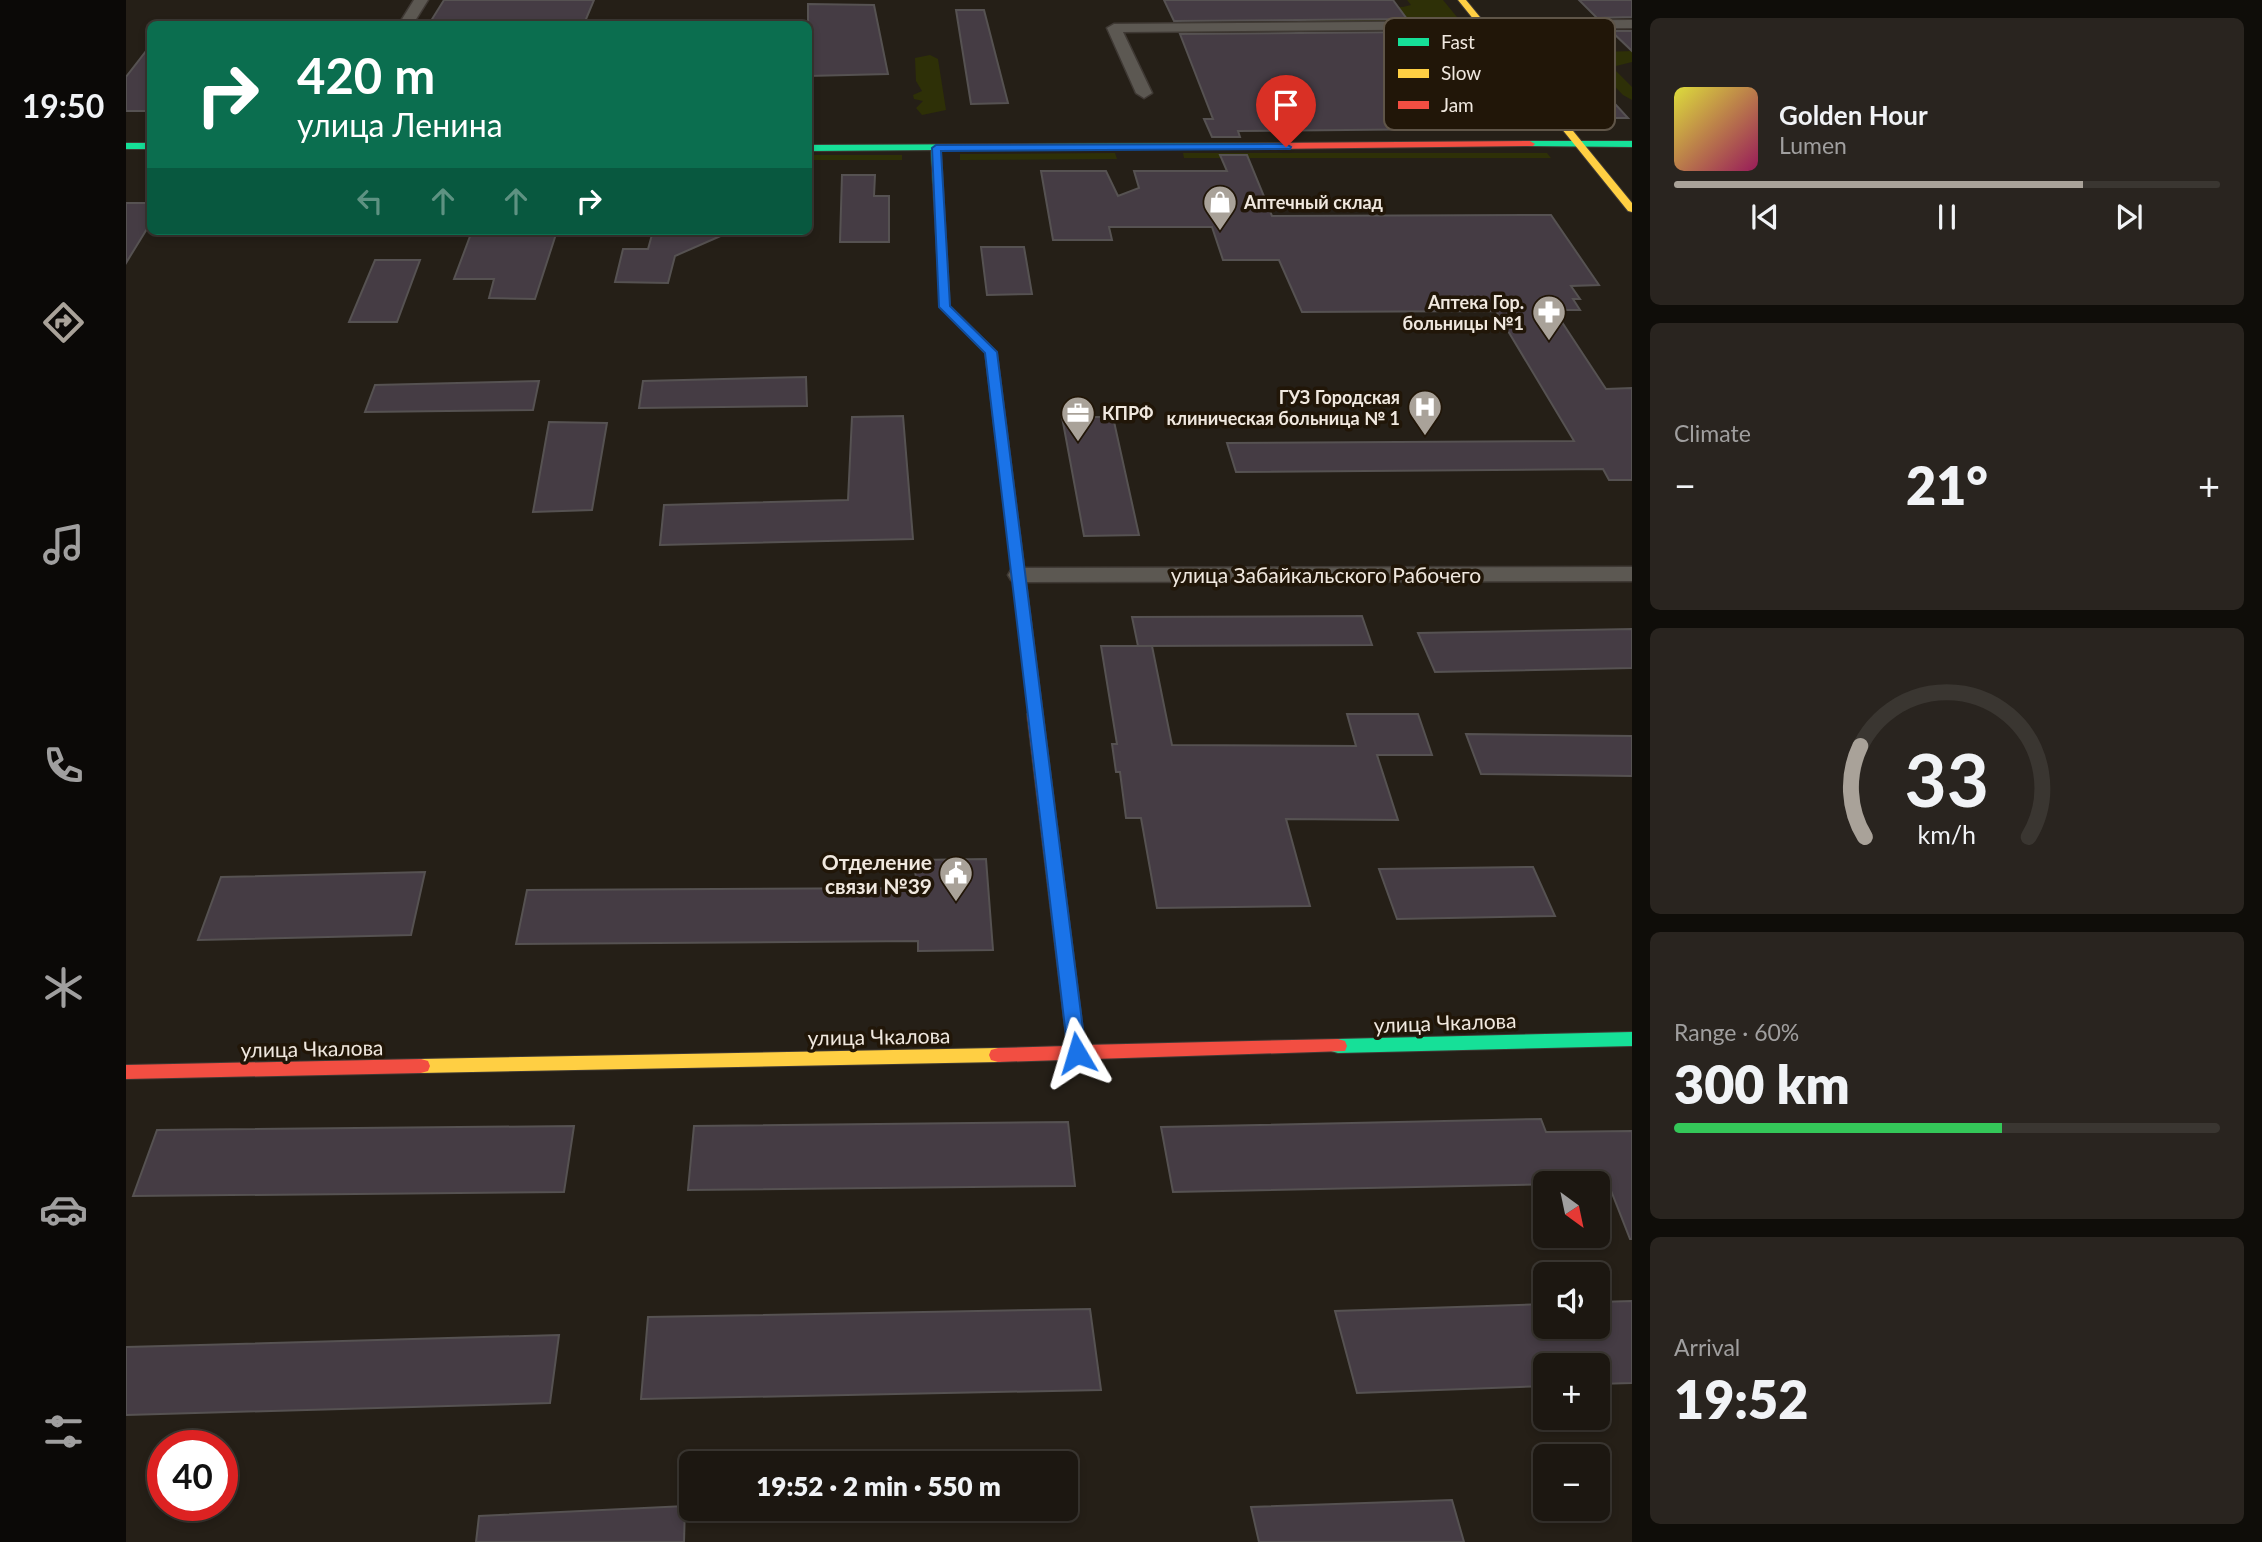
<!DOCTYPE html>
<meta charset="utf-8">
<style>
body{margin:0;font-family:Lato,sans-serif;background:#29241f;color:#f1f3f6;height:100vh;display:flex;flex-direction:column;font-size:26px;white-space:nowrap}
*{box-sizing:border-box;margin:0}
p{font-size:23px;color:#a09f9f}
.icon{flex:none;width:38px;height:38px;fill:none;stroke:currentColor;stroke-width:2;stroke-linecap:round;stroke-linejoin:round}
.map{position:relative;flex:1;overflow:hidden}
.drawer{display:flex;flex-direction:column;gap:18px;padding:18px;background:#0f0d09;width:630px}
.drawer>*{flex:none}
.hud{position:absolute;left:21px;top:21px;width:665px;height:214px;border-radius:10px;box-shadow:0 4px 10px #0003,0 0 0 2px #3a3631;background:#0b6e4f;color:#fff;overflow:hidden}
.needle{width:46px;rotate:147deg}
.buttons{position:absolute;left:1407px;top:1171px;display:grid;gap:14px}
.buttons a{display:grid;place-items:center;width:77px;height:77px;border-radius:10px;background:#1c1711;box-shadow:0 4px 10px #0003,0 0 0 2px #3a3631;font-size:35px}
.speed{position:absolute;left:21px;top:1430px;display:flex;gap:14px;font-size:35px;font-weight:700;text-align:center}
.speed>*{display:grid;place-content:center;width:91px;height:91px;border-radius:50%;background:#1c1711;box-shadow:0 4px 10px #0003,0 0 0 2px #3a3631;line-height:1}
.speed .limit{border:10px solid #d22;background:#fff;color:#111}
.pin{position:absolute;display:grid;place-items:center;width:60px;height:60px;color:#fff;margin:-72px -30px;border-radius:50% 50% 50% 0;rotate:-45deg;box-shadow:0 0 7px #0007}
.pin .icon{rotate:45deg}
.me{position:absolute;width:77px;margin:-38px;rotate:353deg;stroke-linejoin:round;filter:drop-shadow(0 0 5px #0008)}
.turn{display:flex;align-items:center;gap:24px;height:147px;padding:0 35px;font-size:32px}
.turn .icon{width:91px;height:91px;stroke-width:2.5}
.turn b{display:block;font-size:49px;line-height:60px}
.lanes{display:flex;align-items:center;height:66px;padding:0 35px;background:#0003;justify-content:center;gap:35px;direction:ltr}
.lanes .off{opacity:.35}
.big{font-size:52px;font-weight:800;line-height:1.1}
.drawer .tile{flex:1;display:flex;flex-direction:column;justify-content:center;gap:10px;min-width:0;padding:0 24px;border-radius:10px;background:#29241f}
.drawer .dial{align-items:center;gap:0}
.dial svg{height:182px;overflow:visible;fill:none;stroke:#3a3631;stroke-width:7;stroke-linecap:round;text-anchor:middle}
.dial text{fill:#f1f3f6;stroke:none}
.song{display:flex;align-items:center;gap:21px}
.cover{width:84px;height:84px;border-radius:10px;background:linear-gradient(135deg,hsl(60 70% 55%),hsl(330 70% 35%))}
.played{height:7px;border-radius:4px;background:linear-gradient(90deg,#a9a299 75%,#3a3631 75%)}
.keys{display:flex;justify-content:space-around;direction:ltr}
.heat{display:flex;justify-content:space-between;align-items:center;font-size:38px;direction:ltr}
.charge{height:10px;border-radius:5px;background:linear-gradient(90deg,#34c759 60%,#3a3631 0)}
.trip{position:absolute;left:553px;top:1451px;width:399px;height:70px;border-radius:10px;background:#1c1711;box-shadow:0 4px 10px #0003,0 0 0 2px #3a3631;font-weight:800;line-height:70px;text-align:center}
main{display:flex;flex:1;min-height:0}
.tabs{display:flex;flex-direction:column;width:126px;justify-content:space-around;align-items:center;background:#0b0907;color:#a09f9f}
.tabs .icon{width:49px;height:49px}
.tabs .active{color:#a9a299}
.tabs b{font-size:32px;color:#f1f3f6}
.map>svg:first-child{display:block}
</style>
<main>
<nav class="tabs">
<b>19:50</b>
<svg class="icon active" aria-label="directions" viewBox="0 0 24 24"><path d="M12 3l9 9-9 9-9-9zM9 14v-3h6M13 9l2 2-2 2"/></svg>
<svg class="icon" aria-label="music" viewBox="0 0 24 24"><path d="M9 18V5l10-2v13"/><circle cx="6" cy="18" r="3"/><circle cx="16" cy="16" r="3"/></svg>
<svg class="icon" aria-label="phone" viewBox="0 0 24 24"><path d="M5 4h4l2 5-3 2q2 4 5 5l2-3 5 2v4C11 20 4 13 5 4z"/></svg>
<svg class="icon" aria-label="climate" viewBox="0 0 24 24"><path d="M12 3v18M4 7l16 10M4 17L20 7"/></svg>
<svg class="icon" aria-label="car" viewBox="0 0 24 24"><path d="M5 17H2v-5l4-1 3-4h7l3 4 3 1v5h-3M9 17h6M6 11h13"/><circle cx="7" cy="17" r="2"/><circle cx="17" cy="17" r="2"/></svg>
<svg class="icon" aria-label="filters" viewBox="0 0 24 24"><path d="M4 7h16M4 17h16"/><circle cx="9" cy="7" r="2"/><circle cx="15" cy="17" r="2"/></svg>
</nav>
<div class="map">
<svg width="1506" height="1542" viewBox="0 0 1506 1542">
<rect width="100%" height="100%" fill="#251f17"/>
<!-- green -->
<path fill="#2e3007" d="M1076 0 1277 7 1285 5 1281 0H1317L1331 17H1309L1305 21H1084Z
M1506 51V62L1486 67 1506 87V100L1497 95 1465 62H1485L1476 52Z
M804 55 812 59 820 110 796 115 790 108 797 101 788 99 787 95 796 91 790 81 789 58Z
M989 153 991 159 834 160V154Z
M1057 153H1421L1425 158H1058Z
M683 155H776V160H683Z"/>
<!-- building -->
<path fill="#453c44" stroke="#565252" stroke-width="2" d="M318 0H468L458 24H303Z
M1038 0H1267L1281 19 1048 21Z
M1453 0H1506V17L1471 18Z
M682 4 748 5 762 74 682 76Z
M830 10H858L882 103 845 104Z
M1485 31H1506V51Z
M1291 32 1341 103 1390 123 1325 129 1112 131 1114 137H1086L1078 119H1087L1054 34Z
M1391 32H1423L1502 118H1465Z
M24 46V111H0V77Z
M1094 155H1121L1146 216 1425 215 1473 285 1445 286 1454 299H1447L1454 310H1428L1480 389 1506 388V480H1483L1477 469 1110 472 1101 443 1448 441 1370 311 1176 312 1153 260H1097L1086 227H983L986 240H927L915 171H980L992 196 1013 188 1008 171H1101Z
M716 175H749L748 196H763V242H714Z
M0 203H24V224L0 263Z
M346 231H431L409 299 363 298 368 279H328Z
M527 231H606L549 256 542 283 489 282 497 249H522Z
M855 247H898L906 294 861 295Z
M249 260H294L271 322H223Z
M680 377 681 406 513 408 517 381Z
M413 381 407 410 239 412 249 385Z
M777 416 787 539 534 545 538 505 722 500 726 417Z
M936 417H987L1013 535 958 536Z
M423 422 481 423 466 510 407 512Z
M1236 616 1246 645 1012 646 1006 617Z
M1506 629V668L1309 672 1292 633Z
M975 646H1026L1046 745 1230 746 1221 714H1292L1306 755H1251L1272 820 1160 819 1184 906 1031 908 1015 818H1000L994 772H990L986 744H991Z
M1340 734 1506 736V776L1355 774Z
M860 859 867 950 792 951V941L390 944 401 890 790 888 789 860Z
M1407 867 1429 916 1271 919 1253 869Z
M299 872 285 935 72 940 95 877Z
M1415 1119 1420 1132 1506 1131V1239H1504L1482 1183 1047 1192 1035 1127Z
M942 1122 949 1186 562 1190 568 1126Z
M448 1126 438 1192 7 1196 31 1130Z
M1506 1301V1383L1472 1384V1365H1419V1386L1231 1393 1209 1311 1419 1304V1326H1472V1302Z
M964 1309 975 1390 515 1399 522 1317Z
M433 1335 424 1403 0 1415V1347Z
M1326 1500 1338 1542H1133L1125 1507Z
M559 1506 558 1542H350L353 1516Z"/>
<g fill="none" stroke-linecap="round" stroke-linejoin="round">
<!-- street casing -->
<g stroke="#3f3934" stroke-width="3">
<path id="street" d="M288 0H302L287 24H273Z
M1506 20V28L997 32 1026 93 1018 98 1010 93 981 28 988 24Z
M1506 567V581L894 582 885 580 882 575 885 570 894 568Z"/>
</g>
<!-- fast casing -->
<g stroke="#3f3934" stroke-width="2">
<path id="fast" d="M1404 141H1506V147L1401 146 1399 144Z
M0 143H24V149H0Z
M1141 143 1144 144V148L815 150 824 306 871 352 917 714 914 717H904L859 353 814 307 805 150 682 151V145Z
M1506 1032V1046L1212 1053 1205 1051 1203 1046 1205 1041 1212 1039Z"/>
</g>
<!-- slow casing -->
<g stroke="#3f3934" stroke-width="2">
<path id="slow" d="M1332 0H1340L1506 203V212L1502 211Z
M872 1048 879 1050 881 1055 879 1060 872 1062 295 1073 288 1071 286 1066 288 1061 295 1059Z"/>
</g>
<!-- jam casing -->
<g stroke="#3f3934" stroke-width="2">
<path id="jam" d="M1404 141 1409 144 1407 146 1141 149 1136 146 1141 143Z
M909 709 917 714 959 1045 1212 1039 1219 1041 1221 1046 1219 1051 872 1062 865 1060 863 1055 865 1050 872 1048 941 1046 901 714Z
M295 1059 302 1061 304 1066 302 1071 295 1073 0 1079V1065Z"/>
</g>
<!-- street -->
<use href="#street" fill="#5c5852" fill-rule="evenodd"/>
<!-- fast -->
<use href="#fast" fill="#16e098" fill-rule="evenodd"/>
<!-- slow -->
<use href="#slow" fill="#ffcf43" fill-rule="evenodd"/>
<!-- jam -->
<use href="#jam" fill="#f24e42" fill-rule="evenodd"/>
</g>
<!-- route -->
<path fill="#1a73e8" stroke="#114b97" stroke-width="2" d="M1160 144 1165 147 1164 149 815 151 824 306 871 352 960 1053 958 1058 951 1060 944 1058 942 1053 859 353 813 307 806 148 810 145Z"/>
<!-- icons -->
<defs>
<g id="shop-pin" transform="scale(1.75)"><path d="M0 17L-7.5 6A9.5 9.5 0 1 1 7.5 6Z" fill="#a9a299" stroke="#211608"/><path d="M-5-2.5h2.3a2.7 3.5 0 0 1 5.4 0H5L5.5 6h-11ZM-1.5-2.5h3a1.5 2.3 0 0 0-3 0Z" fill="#fff"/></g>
<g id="pharmacy-pin" transform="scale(1.75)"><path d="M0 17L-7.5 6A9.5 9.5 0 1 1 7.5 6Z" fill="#a9a299" stroke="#211608"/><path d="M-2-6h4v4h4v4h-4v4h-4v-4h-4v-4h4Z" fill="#fff"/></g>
<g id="hospital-pin" transform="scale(1.75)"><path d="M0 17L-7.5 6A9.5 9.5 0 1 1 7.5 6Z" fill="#a9a299" stroke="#211608"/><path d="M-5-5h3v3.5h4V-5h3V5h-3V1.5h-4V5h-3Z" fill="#fff"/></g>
<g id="office-pin" transform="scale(1.75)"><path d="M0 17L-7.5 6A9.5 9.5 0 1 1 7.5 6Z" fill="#a9a299" stroke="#211608"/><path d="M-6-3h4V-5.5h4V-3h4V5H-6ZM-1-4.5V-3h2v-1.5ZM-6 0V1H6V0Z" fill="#fff"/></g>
<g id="civic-pin" transform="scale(1.75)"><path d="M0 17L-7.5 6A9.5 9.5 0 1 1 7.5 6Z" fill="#a9a299" stroke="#211608"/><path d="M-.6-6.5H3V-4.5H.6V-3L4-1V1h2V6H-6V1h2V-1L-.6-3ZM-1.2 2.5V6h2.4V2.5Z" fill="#fff"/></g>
</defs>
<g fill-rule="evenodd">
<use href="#shop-pin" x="1094" y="202"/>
<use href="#pharmacy-pin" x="1423" y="312"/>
<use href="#hospital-pin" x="1299" y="407"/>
<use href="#office-pin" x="952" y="413"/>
<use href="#civic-pin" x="830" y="873"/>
</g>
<g text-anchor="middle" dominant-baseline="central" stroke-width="7" stroke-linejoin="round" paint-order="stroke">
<!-- far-poi labels -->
<g font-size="18" font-weight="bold" fill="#f0e8df" stroke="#211608" text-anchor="start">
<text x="1118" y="202">Аптечный склад</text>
<text x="1398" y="302" text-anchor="end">Аптека Гор.<tspan x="1398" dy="21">больницы №1</tspan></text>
<text x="1274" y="397" text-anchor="end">ГУЗ Городская<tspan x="1274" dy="21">клиническая больница № 1</tspan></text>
<text x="976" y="413">КПРФ</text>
</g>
<!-- street labels -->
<g font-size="21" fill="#f0e8df" stroke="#211608">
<text x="1200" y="574">улица Забайкальского Рабочего</text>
<text transform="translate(1319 1022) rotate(-2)">улица Чкалова</text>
<text transform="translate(753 1036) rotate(-1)">улица Чкалова</text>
<text transform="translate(186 1048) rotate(-1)">улица Чкалова</text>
</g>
<!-- poi labels -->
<g font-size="21" font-weight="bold" fill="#f0e8df" stroke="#211608" text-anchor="end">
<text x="806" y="861">Отделение<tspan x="806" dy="24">связи №39</tspan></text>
</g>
</g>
<!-- legend -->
<rect x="1258" y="18" width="231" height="112" rx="10" fill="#211608" stroke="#5f5548" stroke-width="2"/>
<rect x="1272" y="38" width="31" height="8" fill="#16e098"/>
<rect x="1272" y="69" width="31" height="9" fill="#ffcf43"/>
<rect x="1272" y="101" width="31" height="8" fill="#f24e42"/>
<g font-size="19" fill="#f0e8df">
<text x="1315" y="49">Fast</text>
<text x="1315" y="80">Slow</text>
<text x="1315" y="112">Jam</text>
</g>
</svg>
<div class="buttons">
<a><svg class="needle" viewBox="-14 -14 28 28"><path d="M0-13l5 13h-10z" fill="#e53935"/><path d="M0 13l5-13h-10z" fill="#a09f9f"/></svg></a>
<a><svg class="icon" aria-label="sound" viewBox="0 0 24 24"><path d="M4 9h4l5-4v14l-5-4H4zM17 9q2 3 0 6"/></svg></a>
<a>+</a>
<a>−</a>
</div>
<div class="speed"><div class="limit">40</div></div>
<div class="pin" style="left:1160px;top:147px;background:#d93025"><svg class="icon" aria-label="arrive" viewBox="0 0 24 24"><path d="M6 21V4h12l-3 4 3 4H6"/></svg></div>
<svg class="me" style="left:951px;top:1053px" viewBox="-20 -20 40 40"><path d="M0-17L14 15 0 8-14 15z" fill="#1a73e8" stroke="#fff" stroke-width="4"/></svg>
<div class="trip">19:52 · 2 min · 550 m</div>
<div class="hud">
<div class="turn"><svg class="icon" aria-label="right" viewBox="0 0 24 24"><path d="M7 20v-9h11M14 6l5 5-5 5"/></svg><div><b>420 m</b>улица Ленина</div></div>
<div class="lanes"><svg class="icon off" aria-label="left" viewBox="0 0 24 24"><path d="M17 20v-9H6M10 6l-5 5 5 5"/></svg><svg class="icon off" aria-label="ahead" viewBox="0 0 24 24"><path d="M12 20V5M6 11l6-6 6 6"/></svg><svg class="icon off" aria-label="ahead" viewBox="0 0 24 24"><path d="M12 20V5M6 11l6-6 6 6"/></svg><svg class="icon" aria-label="right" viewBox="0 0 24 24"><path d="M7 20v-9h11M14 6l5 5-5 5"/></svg></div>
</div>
</div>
<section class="drawer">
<div class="tile">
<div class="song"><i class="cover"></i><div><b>Golden Hour</b><p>Lumen</p></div></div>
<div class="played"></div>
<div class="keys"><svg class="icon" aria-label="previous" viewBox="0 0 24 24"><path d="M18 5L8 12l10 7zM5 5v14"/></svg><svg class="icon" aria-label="pause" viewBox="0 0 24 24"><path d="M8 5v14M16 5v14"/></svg><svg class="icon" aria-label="next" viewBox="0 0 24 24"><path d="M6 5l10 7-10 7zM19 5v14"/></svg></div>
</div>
<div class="tile"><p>Climate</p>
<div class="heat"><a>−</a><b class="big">21°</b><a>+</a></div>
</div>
<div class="tile dial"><svg viewBox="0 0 100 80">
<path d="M14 69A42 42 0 1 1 86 69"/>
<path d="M14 69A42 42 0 0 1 12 29" stroke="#a9a299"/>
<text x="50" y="56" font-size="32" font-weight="700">33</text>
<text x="50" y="72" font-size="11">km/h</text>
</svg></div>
<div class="tile"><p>Range · 60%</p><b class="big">300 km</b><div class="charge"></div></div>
<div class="tile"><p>Arrival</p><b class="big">19:52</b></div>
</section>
</main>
